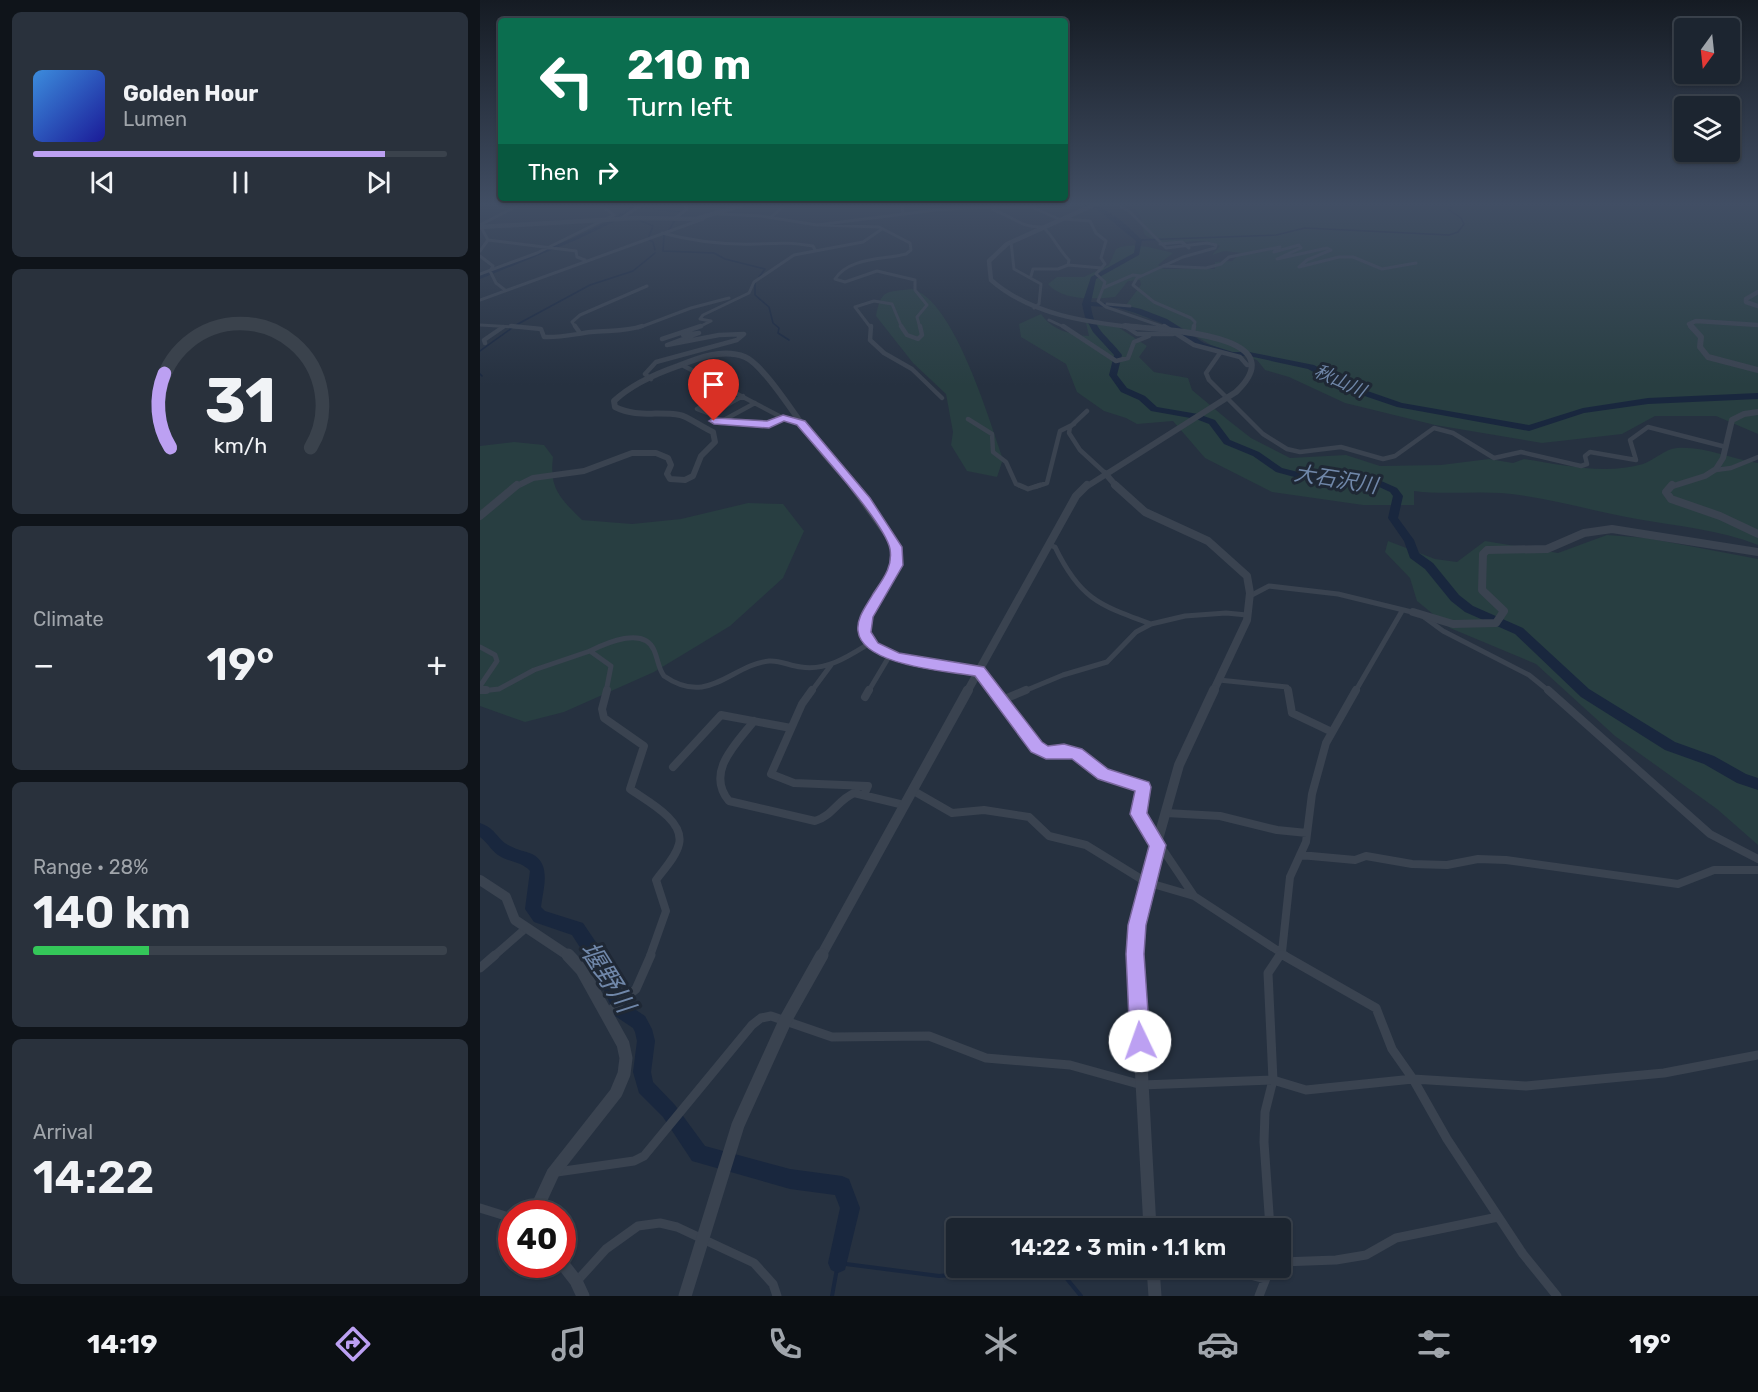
<!DOCTYPE html>
<meta charset="utf-8">
<style>
body{margin:0;font-family:Rubik,"Noto Sans JP",sans-serif;background:#29313c;color:#f1f3f6;height:100vh;display:flex;flex-direction:column;font-size:22px;white-space:nowrap}
*{box-sizing:border-box;margin:0}
p{font-size:20px;color:#a0a5ab}
.icon{flex:none;width:33px;height:33px;fill:none;stroke:currentColor;stroke-width:2;stroke-linecap:round;stroke-linejoin:round}
.map{position:relative;flex:1;overflow:hidden}
.drawer{display:flex;flex-direction:column;gap:12px;padding:12px;background:#0f141a;width:480px}
.drawer>*{flex:none}
.guide{position:absolute;left:18px;top:18px;width:570px;height:183px;border-radius:6px;box-shadow:0 2px 4px #0004,0 0 0 2px #3a424c;background:#0b6e4f;color:#fff;overflow:hidden}
.needle{width:39px;rotate:195deg}
.fabs{position:absolute;left:1194px;top:18px;display:grid;gap:12px}
.fabs a{display:grid;place-items:center;width:66px;height:66px;border-radius:6px;background:#1c2530;box-shadow:0 2px 4px #0004,0 0 0 2px #3a424c;font-size:30px}
.speed{position:absolute;left:18px;top:1200px;display:flex;gap:12px;font-size:30px;font-weight:700;text-align:center}
.speed>*{display:grid;place-content:center;width:78px;height:78px;border-radius:50%;background:#1c2530;box-shadow:0 2px 4px #0004,0 0 0 2px #3a424c;line-height:1}
.speed .limit{border:9px solid #d22;background:#fff;color:#111}
.pin{position:absolute;display:grid;place-items:center;width:51px;height:51px;color:#fff;margin:-62px -26px;border-radius:50% 50% 50% 0;rotate:-45deg;box-shadow:0 0 6px #0007}
.pin .icon{rotate:45deg}
.me{position:absolute;width:66px;margin:-33px;rotate:357deg;stroke-linejoin:round;filter:drop-shadow(0 0 4px #0008)}
.turn{display:flex;align-items:center;gap:21px;height:126px;padding:0 30px;font-size:27px}
.turn .icon{width:78px;height:78px;stroke-width:2.5}
.turn b{display:block;font-size:42px;line-height:51px}
.then{display:flex;align-items:center;height:57px;padding:0 30px;background:#0003;gap:12px;font-size:22px}
.big{font-size:45px;font-weight:600;line-height:1.1}
.drawer .card{flex:1;display:flex;flex-direction:column;justify-content:center;gap:9px;min-width:0;padding:0 21px;border-radius:9px;background:#29313c}
.drawer .dial{align-items:center;gap:0}
.dial svg{height:156px;overflow:visible;fill:none;stroke:#3a424c;stroke-width:7;stroke-linecap:round;text-anchor:middle}
.dial text{fill:#f1f3f6;stroke:none}
.song{display:flex;align-items:center;gap:18px}
.cover{width:72px;height:72px;border-radius:9px;background:linear-gradient(135deg,hsl(210 70% 55%),hsl(240 70% 35%))}
.played{height:6px;border-radius:3px;background:linear-gradient(90deg,#bca0f2 85%,#3a424c 85%)}
.keys{display:flex;justify-content:space-around;direction:ltr}
.heat{display:flex;justify-content:space-between;align-items:center;font-size:33px;direction:ltr}
.charge{height:9px;border-radius:4px;background:linear-gradient(90deg,#34c759 28%,#3a424c 0)}
.trip{position:absolute;left:466px;top:1218px;width:345px;height:60px;border-radius:6px;background:#1c2530;box-shadow:0 2px 4px #0004,0 0 0 2px #3a424c;font-weight:600;line-height:60px;text-align:center}
.menu{display:flex;height:96px;justify-content:space-around;align-items:center;background:#0b0f13;color:#a0a5ab}
.menu .icon{width:42px;height:42px}
.menu .on{color:#bca0f2}
.menu b{font-size:27px;color:#f1f3f6}
main{display:flex;flex:1;min-height:0}
.map>svg:first-child{display:block}
</style>
<main>
<section class="drawer">
<div class="card">
<div class="song"><i class="cover"></i><div><b>Golden Hour</b><p>Lumen</p></div></div>
<div class="played"></div>
<div class="keys"><svg class="icon" aria-label="previous" viewBox="0 0 24 24"><path d="M18 5L8 12l10 7zM5 5v14"/></svg><svg class="icon" aria-label="pause" viewBox="0 0 24 24"><path d="M8 5v14M16 5v14"/></svg><svg class="icon" aria-label="next" viewBox="0 0 24 24"><path d="M6 5l10 7-10 7zM19 5v14"/></svg></div>
</div>
<div class="card dial"><svg viewBox="0 0 100 80">
<path d="M14 69A42 42 0 1 1 86 69"/>
<path d="M14 69A42 42 0 0 1 11 31" stroke="#bca0f2"/>
<text x="50" y="56" font-size="32" font-weight="700">31</text>
<text x="50" y="72" font-size="11">km/h</text>
</svg></div>
<div class="card"><p>Climate</p>
<div class="heat"><a>−</a><b class="big">19°</b><a>+</a></div>
</div>
<div class="card"><p>Range · 28%</p><b class="big">140 km</b><div class="charge"></div></div>
<div class="card"><p>Arrival</p><b class="big">14:22</b></div>
</section>
<div class="map">
<svg width="1278" height="1296" viewBox="0 0 1278 1296">
<rect width="100%" height="100%" fill="#263140"/>
<!-- green -->
<path fill="#283e41" d="M647 203H1278V434L1236 416H1175L1142 434 1062 443 955 425 865 403 809 377 785 370 777 360 731 345 693 323 667 318 643 309 661 285 660 280 648 281 635 297C614 299 582 301 568 284L577 277H604L629 265 636 249C652 241 676 249 693 253L678 265 684 269H735V262L752 261 761 253 744 251 732 255 740 246C718 232 690 254 664 234L660 214Z
M432 289C474 300 509 419 523 459L517 477 487 471 471 445 473 432 466 394 433 363 396 316C401 289 406 292 432 289Z
M561 314C572 330 591 335 609 336L606 323 638 327 667 346 659 357 674 372 708 378 712 390 748 420 771 438 810 458 866 455 900 466 961 465 1009 459 1033 463 1044 459C1083 465 1125 475 1163 464 1174 460 1185 449 1197 448 1224 446 1251 459 1278 463V545C1240 530 1197 526 1157 519 1111 511 1068 497 1021 493 992 491 963 495 934 491V505H883L792 492 725 458 693 421 657 424 646 418 624 411 597 392 586 364 541 337 539 324Z
M34 442 64 445 73 457C69 489 80 498 102 520L152 524 201 519 268 503 303 504 324 531 303 578 250 626 174 672 84 712 45 722 0 706V446Z
M1127 535 1167 538 1278 559V845L1237 809 1135 736 1056 664 970 628 937 601 930 578 905 552 908 541 955 559 977 562 1005 541 1078 553Z"/>
<g fill="none" stroke-linecap="round" stroke-linejoin="round">
<!-- stream-far1 -->
<path stroke="#19273e" stroke-width="1.5" d="M1051 203H1064
M1083 203 1096 204
M162 208 199 212
M159 220 173 226 168 239 173 242 175 250
M189 230 195 220
M184 235 183 251 234 253 245 259 285 269 279 277
M659 240 796 235 825 228 969 235 978 232 984 224 981 218 969 210 975 203
M275 283V295L289 307 293 323 299 328 298 333 309 340
M36 325 110 285 153 271 175 253
M0 351 32 328
M0 374 2 376"/>
<!-- stream -->
<path stroke="#19273e" stroke-width="4" d="M578 1268 601 1296
M352 1296 358 1263 459 1276 558 1268"/>
<!-- river -->
<path fill="#19273e" fill-rule="evenodd" d="M156 203H163L146 216 96 240 0 279V275C50 254 112 236 156 203Z
M599 203C624 203 646 224 662 240L659 255 616 279 611 302 639 304 661 309 687 319 724 343 752 352H769L834 365 873 386 922 403 1049 425 1103 408 1168 398 1278 393V399L1168 404 1104 413 1049 431 917 407 867 390 828 369 769 356H749L718 347 681 323 655 313 639 308 611 306C613 330 630 338 642 355L637 375 647 388 665 396 677 407 718 414 735 420 750 440 779 452 802 468 818 472 899 480 917 488 923 496 918 518 934 540 939 553 953 563 979 595 993 606 1043 628 1109 689 1195 742 1234 756 1266 774 1278 778V790L1257 783 1224 764 1185 750 1101 697 1035 634 985 612 971 601 945 569 930 558 924 541 908 518 913 496 910 492 897 486 818 478 796 472 773 456 744 444 729 424 716 419 671 411 659 400 641 392 629 375 634 355 613 332 605 317 602 304 611 277 654 253 656 241 621 212Z
M0 823C17 829 17 840 30 846 37 850 45 851 52 854 72 864 63 889 61 907L65 911 103 923 130 963 147 1004 165 1016 172 1029 175 1041 171 1072 173 1082 195 1105 225 1146 310 1169 362 1176 369 1179 380 1208 365 1270 358 1273 351 1270 348 1263 360 1208 355 1195 310 1189 212 1161 183 1117 159 1093 153 1072 157 1041 155 1032 153 1028 135 1016 118 975 92 935 54 922 45 909 50 871C41 861 28 862 18 855 11 850 7 842 0 837Z"/>
<!-- minor-far4 -->
<path stroke="#3a4350" stroke-width="3" d="M422 203 423 215
M635 203 650 212 686 248 727 243 736 245 735 248 703 257 657 278 653 285 674 302 711 318 715 322 714 328
M513 210C535 217 540 228 563 227 574 237 578 249 589 260L588 265 578 269H553L551 276
M239 214 281 216 337 225 464 209 549 206 581 220
M290 218 307 203
M140 219 164 203
M194 219 207 209 202 203
M583 219 610 221 616 233 626 241 621 258 625 264 616 274 625 282 623 288 653 275 661 276
M0 225 43 203
M341 225 399 227 430 243 431 250 426 254C403 260 369 257 355 279L365 282 397 271 435 280V290L447 305 437 317 440 328
M182 233C212 241 245 245 276 244 300 243 309 242 333 246L335 250
M8 240 96 251 97 257 105 260
M531 242 534 269 561 284 559 304 554 308
M680 244 702 242 709 248
M0 251 8 240 1 227
M0 256 13 266 10 271 16 283 25 290
M588 265 622 268
M683 266 726 268 741 264 749 257 800 247 794 252 819 245 821 248 797 259 847 248 851 250 827 260 819 267 859 257H873L902 269 936 263
M0 274 57 253 134 215 117 203
M623 288 618 301 626 307 687 328
M0 300 223 219
M627 304 650 306
M569 320 586 328
M0 325 55 328
M643 325 647 328
M96 328 92 322 100 315 167 286
M158 328 211 308 249 298
M217 328 231 321 220 319 223 315 269 293 274 282 314 255 383 242 402 229
M391 328 375 307 394 301 412 304 422 328"/>
<!-- minor-far3 -->
<path stroke="#3a4350" stroke-width="4.5" d="M31 326 61 329 64 337C80 338 95 334 111 332 128 330 146 332 162 326
M95 326 100 333
M391 326 390 340 404 353 432 369 462 398
M421 326 427 335 438 339 442 335 440 326
M583 326 636 361 648 358 654 342 669 336
M645 326 657 334H693
M684 326 714 345 760 357 767 365H772
M713 333 714 326
M182 339 221 326
M5 343 4 340 23 327
M740 353 726 373 729 380 783 434 807 449 820 452 861 447 903 459 915 456 954 428 973 433 1014 458 1041 452 1101 466 1107 464 1105 456 1110 452 1156 460 1150 440 1168 427 1246 447
M202 365 303 418 321 423
M171 379 165 374 176 362 257 340 264 334 239 335 187 345 219 333 203 335
M252 390 217 409 230 414 234 421 280 424 303 418
M607 411 590 427 589 433 600 450 625 473
M230 414 263 396
M488 419 512 434 513 452 526 462 536 484 543 487
M242 421 275 403
M1236 470 1251 468 1278 457
M555 487 567 483 580 431 594 424"/>
<!-- minor-far2 -->
<path stroke="#3a4350" stroke-width="5" d="M539 485 548 489 560 485
M569 545 575 547C600 599 619 605 671 624
M770 596 789 586 858 594 940 614 963 631 1049 675 1070 692
M0 647 15 655 17 661 0 686
M110 651C126 643 164 626 174 650 178 659 178 668 184 676 229 707 251 665 289 661 300 660 310 666 321 667 347 671 369 656 390 643
M499 671 515 692
M739 680 807 687 808 692
M0 688 1 691 19 689 54 670 110 651 131 666 126 692
M331 692 351 665
M388 692 410 655
M542 692 583 675 627 662 656 632 671 624 705 616 746 613 767 615
M875 692 922 611"/>
<!-- minor-far1 -->
<path stroke="#3a4350" stroke-width="8" d="M1 690H6
M127 690 122 709 124 718 164 746 150 789C165 800 205 820 199 844 196 857 184 869 176 880L186 911 170 956
M332 690 322 704 291 774 314 783 388 786 384 795
M514 690 557 747 566 752 584 750 596 754 623 774 663 787 659 814 714 896 806 956
M808 690 812 713 852 732
M1068 690 1230 834 1278 859
M385 697 389 690
M520 701 546 690
M274 721C256 744 225 772 249 801L335 821C352 816 358 800 374 793L424 805
M193 767 241 715 311 728
M432 790 472 813 504 810 549 817 569 836 606 845 666 882 714 896
M686 813 740 816 797 830 827 833
M820 855 875 860 886 856 932 864 967 865 998 859 1026 860 1198 884 1234 870H1278
M14 956 46 928
M799 956 802 952 810 877 826 842 832 794 846 743 876 690"/>
<!-- minor -->
<path stroke="#3a4350" stroke-width="9" d="M803 955 896 1008 912 1049 933 1079 967 1139 1043 1254 1077 1296
M0 968 15 955
M127 1013 156 989 171 955
M77 1172 154 1161 164 1156 272 1025 281 1018 291 1016 352 1037 449 1036 506 1058 590 1065 662 1085 793 1080 826 1090 933 1079 1046 1086 1184 1073 1278 1055
M0 1208 32 1218
M790 1228 784 1142 785 1112 793 1080 788 973 800 955
M801 1262 856 1260 886 1255 916 1238 1018 1217
M690 1268 748 1269 785 1279
M97 1281 126 1249 158 1226 180 1223 197 1227 274 1263 293 1284 297 1296
M779 1296 790 1268"/>
<!-- tertiary-far4 -->
<path stroke="#3a4350" stroke-width="4.5" d="M618 203 527 244 509 261 511 280C551 315 606 322 658 328
M0 227 156 218 216 219 269 203
M1278 292 1266 299V302L1278 306
M1212 328 1209 324 1216 321 1278 325"/>
<!-- tertiary-far3 -->
<path stroke="#3a4350" stroke-width="6" d="M1211 326 1221 337 1220 347 1228 357 1278 370
M625 473 637 487
M35 487 53 478 104 471 152 453H176L188 458 191 465 187 474 190 479 205 480 213 476 221 456 235 442 233 432C223 428 207 416 200 415 177 411 157 418 135 407L134 401C152 384 175 374 198 366 218 358 243 348 265 357 285 365 324 430 340 449 350 462 362 474 373 487
M606 487 756 392C819 332 675 330 645 326
M1190 487 1225 476 1236 469 1243 458 1252 420 1264 414 1278 412"/>
<!-- tertiary-far2 -->
<path stroke="#3a4350" stroke-width="8" d="M372 485 413 542 417 565C410 584 391 598 386 617 373 664 470 668 499 671
M635 485 665 512 728 541 767 576 770 593 767 620 733 692
M1192 485 1186 492 1191 499 1240 516 1278 534
M0 516 37 485
M933 612 973 624 1016 623 1024 611 1002 590 1003 554 1007 550 1067 549 1104 533 1132 529 1278 552
M487 692 596 496 607 485"/>
<!-- tertiary-far1 -->
<path stroke="#3a4350" stroke-width="10" d="M0 880 26 897 35 920 89 956
M341 956 488 690
M655 956 657 925 666 882 699 765 734 690"/>
<!-- tertiary -->
<path stroke="#3a4350" stroke-width="13" d="M655 955 670 1228
M54 1214 73 1173 136 1093 144 1074 146 1058 143 1044 102 970 88 955
M82 1263 96 1281 103 1296
M673 1268 675 1296
M205 1296 258 1125 306 1019 342 955"/>
</g>
<!-- sky -->
<linearGradient id="sky" x2="0" y2="1"><stop stop-color="#151b23"/><stop offset="0.53" stop-color="#414e64"/><stop offset="1" stop-color="#414e64" stop-opacity="0"/></linearGradient>
<rect width="1278" height="385" fill="url(#sky)"/>
<!-- route -->
<path fill="#bca0f2" stroke="#7a689d" stroke-width="1.5" d="M303 415 325 421 390 498 422 547 423 565 393 617 391 632 398 643 419 653 504 667 562 742 568 746 584 744 602 749 628 769 669 782 671 787 667 813 686 845 666 925 664 954 670 1041 667 1048 660 1051 653 1048 650 1041 646 954 648 925 669 846 650 814 655 791 618 779 592 759H566L551 752 495 676C468 671 382 666 378 631 376 618 387 605 393 594 403 579 413 567 410 549 405 523 337 449 317 425L304 421 289 428 234 424 229 421 234 418 287 421Z"/>
<g text-anchor="middle" dominant-baseline="central" stroke-width="6" stroke-linejoin="round" paint-order="stroke">
<!-- far-water labels -->
<g font-size="18" font-style="italic" fill="#7087a9" stroke="#1f2835">
<text transform="translate(860 381) rotate(24)">秋山川</text>
</g>
<!-- water labels -->
<g font-size="21" font-style="italic" fill="#7087a9" stroke="#1f2835">
<text transform="translate(856 479) rotate(9)">大石沢川</text>
</g>
<!-- near-water labels -->
<g font-size="26" font-style="italic" fill="#7087a9" stroke="#1f2835">
<text transform="translate(127 977) rotate(58)">堰野川</text>
</g>
</g>
</svg>
<div class="fabs">
<a><svg class="needle" viewBox="-14 -14 28 28"><path d="M0-13l5 13h-10z" fill="#e53935"/><path d="M0 13l5-13h-10z" fill="#a0a5ab"/></svg></a>
<a><svg class="icon" aria-label="layers" viewBox="0 0 24 24"><path d="M12 4l9 5-9 5-9-5zM3 14l9 5 9-5"/></svg></a>
</div>
<div class="speed"><div class="limit">40</div></div>
<div class="pin" style="left:234px;top:421px;background:#d93025"><svg class="icon" aria-label="arrive" viewBox="0 0 24 24"><path d="M6 21V4h12l-3 4 3 4H6"/></svg></div>
<svg class="me" style="left:660px;top:1041px" viewBox="-20 -20 40 40"><circle r="19" fill="#fff"/><path d="M0-13L10 11 0 6-10 11z" fill="#bca0f2"/></svg>
<div class="trip">14:22 · 3 min · 1.1 km</div>
<div class="guide">
<div class="turn"><svg class="icon" aria-label="left" viewBox="0 0 24 24"><path d="M17 20v-9H6M10 6l-5 5 5 5"/></svg><div><b>210 m</b>Turn left</div></div>
<div class="then">Then<svg class="icon" aria-label="right" viewBox="0 0 24 24"><path d="M7 20v-9h11M14 6l5 5-5 5"/></svg></div>
</div>
</div>
</main>
<nav class="menu">
<b>14:19</b>
<svg class="icon on" aria-label="directions" viewBox="0 0 24 24"><path d="M12 3l9 9-9 9-9-9zM9 14v-3h6M13 9l2 2-2 2"/></svg>
<svg class="icon" aria-label="music" viewBox="0 0 24 24"><path d="M9 18V5l10-2v13"/><circle cx="6" cy="18" r="3"/><circle cx="16" cy="16" r="3"/></svg>
<svg class="icon" aria-label="phone" viewBox="0 0 24 24"><path d="M5 4h4l2 5-3 2q2 4 5 5l2-3 5 2v4C11 20 4 13 5 4z"/></svg>
<svg class="icon" aria-label="climate" viewBox="0 0 24 24"><path d="M12 3v18M4 7l16 10M4 17L20 7"/></svg>
<svg class="icon" aria-label="car" viewBox="0 0 24 24"><path d="M5 17H2v-5l4-1 3-4h7l3 4 3 1v5h-3M9 17h6M6 11h13"/><circle cx="7" cy="17" r="2"/><circle cx="17" cy="17" r="2"/></svg>
<svg class="icon" aria-label="filters" viewBox="0 0 24 24"><path d="M4 7h16M4 17h16"/><circle cx="9" cy="7" r="2"/><circle cx="15" cy="17" r="2"/></svg>
<b>19°</b>
</nav>
